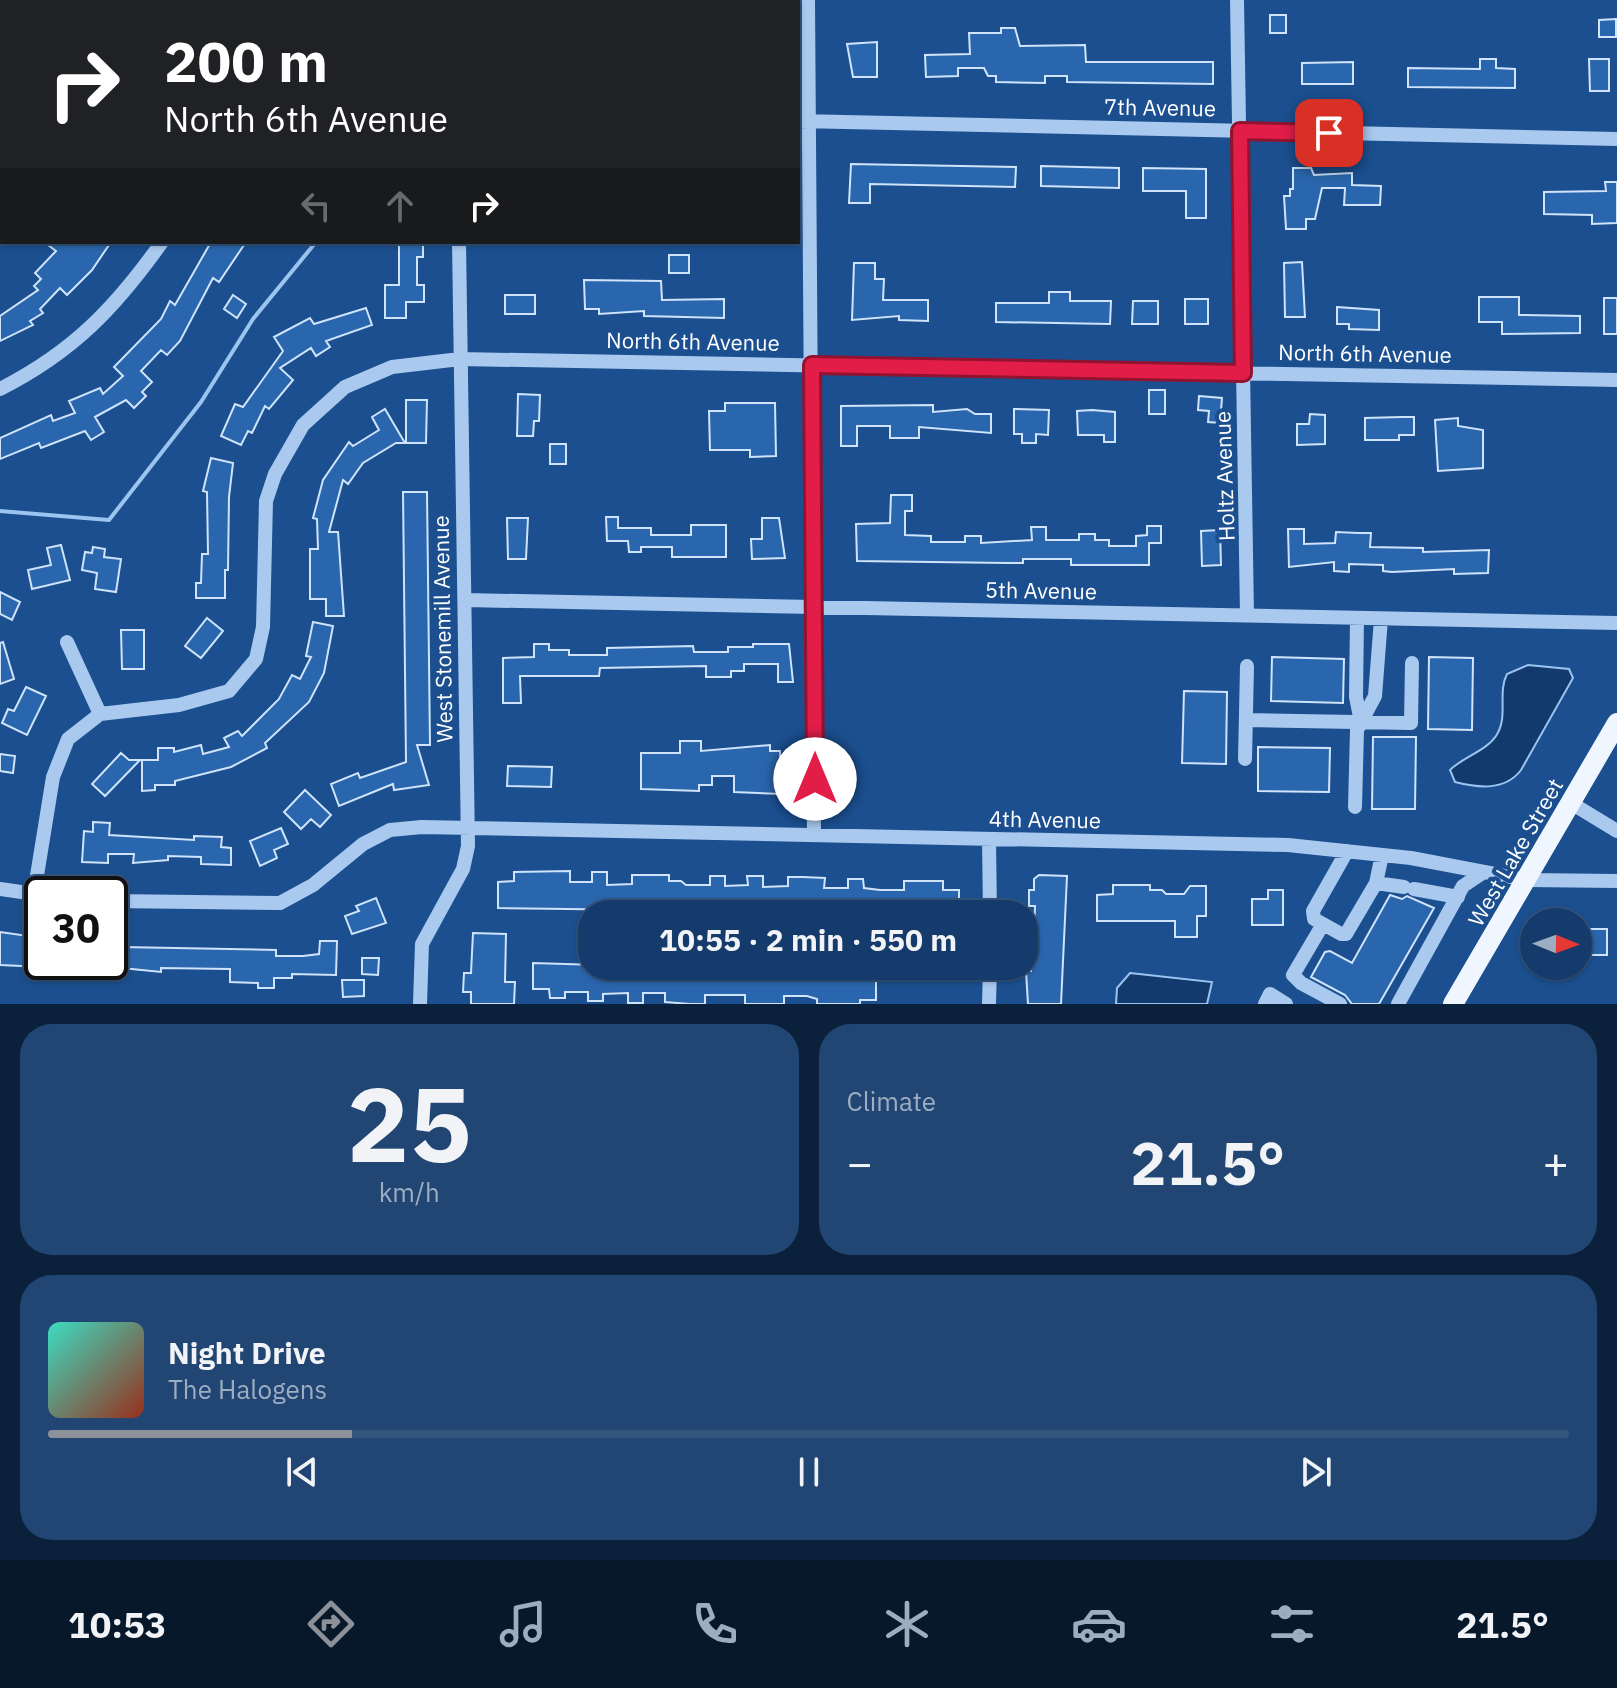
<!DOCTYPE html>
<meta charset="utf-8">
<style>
body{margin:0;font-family:"IBM Plex Sans",sans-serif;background:#214673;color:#f1f3f6;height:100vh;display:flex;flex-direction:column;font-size:30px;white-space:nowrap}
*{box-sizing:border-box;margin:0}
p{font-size:26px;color:#9dadc1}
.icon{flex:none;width:44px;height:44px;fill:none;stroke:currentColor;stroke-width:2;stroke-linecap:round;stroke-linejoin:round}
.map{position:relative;height:1004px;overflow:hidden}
.details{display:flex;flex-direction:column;gap:20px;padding:20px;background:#0b203b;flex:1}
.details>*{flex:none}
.hud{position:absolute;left:0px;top:0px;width:800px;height:244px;box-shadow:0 2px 6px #0004,0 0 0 2px #33557e;background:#202124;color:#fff;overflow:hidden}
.needle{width:52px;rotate:91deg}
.tools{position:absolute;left:1520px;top:908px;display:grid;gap:16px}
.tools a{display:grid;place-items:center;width:72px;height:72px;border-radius:50%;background:#143b6b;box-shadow:0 2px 6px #0004,0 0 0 2px #33557e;font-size:40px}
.speed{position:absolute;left:24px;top:876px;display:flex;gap:16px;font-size:40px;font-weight:700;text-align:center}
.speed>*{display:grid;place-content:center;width:104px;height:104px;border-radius:50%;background:#143b6b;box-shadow:0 2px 6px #0004,0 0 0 2px #33557e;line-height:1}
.speed .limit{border:4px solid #111;border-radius:12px;background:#fff;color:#111}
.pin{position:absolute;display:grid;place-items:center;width:68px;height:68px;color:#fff;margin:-34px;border-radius:16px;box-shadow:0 4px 12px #0006}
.me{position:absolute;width:88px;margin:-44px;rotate:0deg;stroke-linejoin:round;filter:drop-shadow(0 0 6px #0008)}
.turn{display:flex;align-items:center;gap:28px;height:168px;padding:0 32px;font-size:36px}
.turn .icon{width:104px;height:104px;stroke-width:2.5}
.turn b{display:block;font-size:56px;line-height:68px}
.lanes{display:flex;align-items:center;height:76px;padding:0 32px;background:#0003;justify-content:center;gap:40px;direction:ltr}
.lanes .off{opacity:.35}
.big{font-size:60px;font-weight:800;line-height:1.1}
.details .tile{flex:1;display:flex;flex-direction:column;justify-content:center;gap:12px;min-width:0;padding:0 28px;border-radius:32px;background:#214673}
.details .dial{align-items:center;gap:0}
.dial b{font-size:104px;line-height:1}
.song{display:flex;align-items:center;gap:24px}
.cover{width:96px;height:96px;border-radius:12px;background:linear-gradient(135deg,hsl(170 70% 55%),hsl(10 70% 35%))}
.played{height:8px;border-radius:4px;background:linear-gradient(90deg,#8c9099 20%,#33557e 20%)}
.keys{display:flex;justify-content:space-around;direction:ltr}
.heat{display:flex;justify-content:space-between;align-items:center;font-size:44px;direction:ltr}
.details .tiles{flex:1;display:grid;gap:20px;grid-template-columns:1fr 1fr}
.tile:last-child{grid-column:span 2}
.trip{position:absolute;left:578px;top:900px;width:460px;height:80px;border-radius:32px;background:#143b6b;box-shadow:0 2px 6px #0004,0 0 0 2px #33557e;font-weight:800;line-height:80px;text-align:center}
.tabs{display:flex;height:128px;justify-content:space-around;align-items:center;background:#08182b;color:#9dadc1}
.tabs .icon{width:56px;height:56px}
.tabs .on{color:#8c9099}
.tabs b{font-size:36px;color:#f1f3f6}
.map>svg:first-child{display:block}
</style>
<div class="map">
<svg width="1617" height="1004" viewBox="0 0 1617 1004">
<rect width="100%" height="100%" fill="#1b4f8f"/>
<!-- water -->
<path fill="#123a6d" stroke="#9cc4f0" stroke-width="2" d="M1528 665 1569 669 1573 678 1521 770C1505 791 1479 788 1455 782L1450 770C1463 757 1486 751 1496 736 1509 717 1497 693 1507 674Z
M1130 973 1212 982 1207 1004H1116L1117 988Z"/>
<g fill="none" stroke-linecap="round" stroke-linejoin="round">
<!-- stream -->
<path stroke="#9cc4f0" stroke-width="4" d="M0 511 109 520 201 402 253 319 316 242"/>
</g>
<!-- building -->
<path fill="#2a66ad" stroke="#cfe3fa" stroke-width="2" d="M1270 15H1286V33H1270Z
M1616 19V37H1599V20Z
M1001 28H1015L1020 46 1085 45 1086 62H1213V84L1067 82V76H1045V83L996 82V76H988L984 68H958V76L926 77 925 55 970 54 969 33H1001Z
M877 42V77H853L847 44Z
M1480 59H1496V68L1515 69V88L1408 87V68L1480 69Z
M1589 59H1609V91H1590Z
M1353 62V84H1302V63Z
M851 164 1016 167 1015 187 870 184V203H849Z
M1041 166 1119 168V188L1041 186Z
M1143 168 1206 169V218H1186V191H1143Z
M1293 168H1311L1314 175 1352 173V185L1381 186 1380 205H1344L1345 188H1322L1315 219H1306V229H1286L1284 196H1290V189H1293Z
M1605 182H1617V223L1592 224V215L1544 214V192L1606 191Z
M44 242H111L92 270 67 295 60 288 40 309 43 313 30 321 33 325 0 341V316L38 290 34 286 41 279 35 273 56 251Z
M211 242H246L219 282 213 278 180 341 167 355 161 350 141 371 152 382 142 392 146 396 134 408 126 400 95 417 104 432 91 440 85 431 41 448 39 443 0 459V438L51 415 53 421 75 413 69 401 100 388 103 394 123 376 114 367 161 319 170 301 175 305Z
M399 242H423V257H417V285H424V302H406V318H385V285H399Z
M669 255H689V273H669Z
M1302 262 1305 317H1285L1284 263Z
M854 263H875V279H884L883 300H928V321L899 320V316L852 320Z
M584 280 661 281 662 300 724 299V318L644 316V311L599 314V309H585Z
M1049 292H1070V301H1111L1110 324 996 322V303H1049Z
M233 295 246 304 237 318 224 309Z
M505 295H535V314H505Z
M1479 297H1519V315L1580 316V333L1502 334V322H1479Z
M1604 298H1617V334H1604Z
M1185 299H1208V324H1185Z
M1133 301H1158V324H1132Z
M1337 307 1379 310V330L1349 329V324H1337Z
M366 308 372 325 326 341 330 347 316 356 311 348 280 368 293 380 269 409 265 406 252 433 248 431 241 445 221 436 235 404 243 407 283 351 274 337 310 318 314 324Z
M1149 390H1165V414H1149Z
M518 394 540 395 539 421H534L533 436H517Z
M1199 396 1222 398 1220 423 1208 422 1209 411 1198 410Z
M406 400H427L426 443H406Z
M725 403H775L776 456 750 457V450H710L709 411H725Z
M933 405V412L967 409 975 414H991V433L919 427V438H890V426H857V446H841V406Z
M385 409 405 443H396L363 463 348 484 343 480 329 532H338L344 616H326V599H310V549H318L317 519 313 518 323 480 349 442 353 446 379 430 372 417Z
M1014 409 1049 410 1048 435 1036 434V443H1022V434H1014Z
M1092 410 1115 412V442H1104V435H1078L1077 411Z
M1310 414 1325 415V444L1297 445V424H1309Z
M1402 417H1414V435H1399V440H1365V418Z
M1458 418V426L1483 430V468L1438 471 1435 420Z
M550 444H566V464H550Z
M211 458 233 463 229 497 228 570H225V598H196V583H201L202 554H208L207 492 203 491Z
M403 492H427L430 745H417L429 785 394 790 393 784 339 806 331 784 358 773 360 778 406 762Z
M891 495H912V511H905V535L931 536V542H965V536H981V543L1032 540 1031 527H1046V540H1079V534H1095V540H1109V546H1136V536L1147 535V526H1161V543H1149V565H1071V559H1023V563H1007L857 561 856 524 890 523Z
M606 517H618V528H651V535H691V525H726V557H672V547H641V552H629L628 541H607Z
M507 518H528L526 559H508Z
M762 518H779L785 558 752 559 751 539H762Z
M1288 529H1304V544L1335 543 1336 532 1359 533H1371L1370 547 1423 548V552L1489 550 1488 573 1454 574V569L1392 572 1383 571V565L1349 564V572L1334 571V562L1289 567Z
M1220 530 1221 565 1202 566 1201 531Z
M61 545 70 580 32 589 28 570 51 565 47 548Z
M93 547 105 549 104 557 121 559 116 592 95 589 97 573 82 570 85 552 92 553Z
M0 592 20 602 12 620 0 614Z
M207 618 223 631 201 658 185 646Z
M313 622 333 626 324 673 309 702 265 743 267 748 231 767 175 781V785H155V790L142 791V760H158V748H174V752L201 745 203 754 229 747 224 738 238 731 242 736 279 699 292 675 300 679 311 657 306 656Z
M121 630H144V669H122Z
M3 642 14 679 0 684V643Z
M534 644H549V650H569V655H607V648L693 646 694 652H728V647H753V644H789L793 682H778V664H744V671H731V677H706V666L600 668 599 676H520L521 703H503V658L534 657Z
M1272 657 1344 659 1343 703 1271 701Z
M1429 657 1473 658 1472 730 1428 729Z
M26 687 46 696 27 735 2 723 8 709 14 711Z
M1184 691 1227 692 1226 764 1182 763Z
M1373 737H1416L1415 809H1372Z
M680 741H701V751L770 745V751H780L781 794 734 792V776H712V785H699V791L641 789V753H680Z
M1258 747 1330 748 1329 792 1258 791Z
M121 753 129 760H140L105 796 92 784Z
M0 754 15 756 13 773 0 771Z
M508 766 552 767 551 787 507 786Z
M305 790 331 815 320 827 311 819 301 829 284 812Z
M93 822 110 823 109 835 194 840V836L222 837 221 847 231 848V865L201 864V857L168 856V860L133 863 134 854H108V863L82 862 84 831 93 832Z
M281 828 288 844 274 850 277 858 260 866 250 841Z
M570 871V882H592V872H607V885L632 884V875H669V881H681L686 885H710V876H725V886L748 885 747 876H763V887L788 886V877H803L825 878 824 888H848V879H863L864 888 880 890H904V881H943V890H959V914L498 908V882L514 881V872Z
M1039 875 1067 876 1061 1004H1028L1026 971H1031L1029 933H1034L1035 906H1029V890H1034V879Z
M1113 885H1150V890H1162L1166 894H1184L1190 886H1206V916H1197V937H1175V921H1097V895L1113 894Z
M1268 890H1283V925H1252V899H1268Z
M1390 895 1402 899 1407 896 1434 908 1379 1004H1352L1345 995 1311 977 1325 952 1330 951 1352 963Z
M376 898 386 923 352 934 345 916 359 911 356 906Z
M1578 929H1607V955H1578Z
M0 932 42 938V967L0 965Z
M473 933 506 934 505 982H515L514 1004H471V992H463L464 973H471Z
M320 941H337L336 975 292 974V978H274V988H258V983L230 982V969L161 968V972L122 968V947L276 950V956H303L319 954Z
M362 958H379L378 975 362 974Z
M79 962H111L109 980 78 976Z
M533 963 760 970 829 966V974H876V1000H860V1004H817V999L807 996H784V1004H745V995H705V1004H690L665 1002V993H643V1003H628V993L603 994V1001H588V992H565V998H550L549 989H533Z
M342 980H364V996L343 997Z"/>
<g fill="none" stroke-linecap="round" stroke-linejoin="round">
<!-- minor -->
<path stroke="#a9c9ee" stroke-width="14" d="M270 0V2
M808 0 814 835
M1237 0 1247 615
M40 2 41 0
M0 77 2 74
M798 121 1617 139
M0 389C73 352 115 308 162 242
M465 600 1617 623
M1357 618 1356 697 1361 722
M67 642 100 714
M1246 720 1411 723 1412 663
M1245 759 1247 666
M1571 803 1617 831
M1355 807 1357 730 1375 696 1381 619
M989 840 990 914
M1347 851 1313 911 1314 919 1341 934H1346L1376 883 1382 855
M1376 883 1404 887
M0 889 42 895
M1414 889 1458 897
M34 894 53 777 68 739 100 714 179 705 229 691 256 659 263 627 266 501 275 474 303 425 345 387 392 367 460 359 1617 380
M110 901 280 903 313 885 363 844 390 830 422 827 1288 845 1411 858 1527 880 1617 881
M1323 924 1293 975 1301 983 1340 1004
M420 1004 422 944 463 869 468 846 459 242
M989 1004 990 966
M1265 1004 1270 994 1286 1004
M1398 1004 1463 886 1484 872"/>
<!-- major -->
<path stroke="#f0f6ff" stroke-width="20" d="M1453 1004 1617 723"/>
</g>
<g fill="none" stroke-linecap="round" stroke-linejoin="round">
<!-- route casing -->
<g stroke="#92132f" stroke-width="20">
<path id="route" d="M815 779 812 365 1243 373 1240 131 1329 133"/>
</g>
<!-- route -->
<use href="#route" stroke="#e11d48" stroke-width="14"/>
</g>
<g text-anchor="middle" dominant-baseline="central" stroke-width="8" stroke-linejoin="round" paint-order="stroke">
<!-- street labels -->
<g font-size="22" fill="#fff" stroke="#1b4f8f">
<text transform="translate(1160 107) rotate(1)">7th Avenue</text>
<text transform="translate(693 341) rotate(1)">North 6th Avenue</text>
<text transform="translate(1365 353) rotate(1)">North 6th Avenue</text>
<text transform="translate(1224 476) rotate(-92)">Holtz Avenue</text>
<text transform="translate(1041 590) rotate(1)">5th Avenue</text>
<text transform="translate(442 629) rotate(-91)">West Stonemill Avenue</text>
<text transform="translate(1045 819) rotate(1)">4th Avenue</text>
<text transform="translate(1515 852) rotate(-60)">West Lake Street</text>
</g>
</g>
</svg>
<div class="tools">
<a><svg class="needle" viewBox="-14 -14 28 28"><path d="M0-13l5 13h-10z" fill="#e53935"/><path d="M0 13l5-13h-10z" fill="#9dadc1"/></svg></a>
</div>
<div class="speed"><div class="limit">30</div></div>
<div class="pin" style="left:1329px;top:133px;background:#d93025"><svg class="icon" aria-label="arrive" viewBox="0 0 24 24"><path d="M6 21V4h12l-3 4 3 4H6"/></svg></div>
<svg class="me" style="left:815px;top:779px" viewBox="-20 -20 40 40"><circle r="19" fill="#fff"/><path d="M0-13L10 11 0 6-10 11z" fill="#e11d48"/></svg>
<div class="trip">10:55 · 2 min · 550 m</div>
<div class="hud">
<div class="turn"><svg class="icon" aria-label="right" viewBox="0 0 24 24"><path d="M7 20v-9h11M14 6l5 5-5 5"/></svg><div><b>200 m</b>North 6th Avenue</div></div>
<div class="lanes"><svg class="icon off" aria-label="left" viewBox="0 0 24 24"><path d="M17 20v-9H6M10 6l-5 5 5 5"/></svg><svg class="icon off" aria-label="ahead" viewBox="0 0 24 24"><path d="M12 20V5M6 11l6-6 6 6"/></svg><svg class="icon" aria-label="right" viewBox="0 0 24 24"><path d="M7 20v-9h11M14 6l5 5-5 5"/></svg></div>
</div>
</div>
<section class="details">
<div class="tiles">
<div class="tile dial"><b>25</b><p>km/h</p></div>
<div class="tile"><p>Climate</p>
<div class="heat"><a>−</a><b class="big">21.5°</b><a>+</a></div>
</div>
<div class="tile">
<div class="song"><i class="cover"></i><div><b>Night Drive</b><p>The Halogens</p></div></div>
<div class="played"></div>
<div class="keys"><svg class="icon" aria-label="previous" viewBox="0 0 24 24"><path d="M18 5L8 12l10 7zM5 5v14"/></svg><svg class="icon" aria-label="pause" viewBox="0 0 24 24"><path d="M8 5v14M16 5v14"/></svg><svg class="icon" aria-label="next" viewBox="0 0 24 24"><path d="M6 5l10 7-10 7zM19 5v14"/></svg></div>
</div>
</div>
</section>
<nav class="tabs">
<b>10:53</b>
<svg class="icon on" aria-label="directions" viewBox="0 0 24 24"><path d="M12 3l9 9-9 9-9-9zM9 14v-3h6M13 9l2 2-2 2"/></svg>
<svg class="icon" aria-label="music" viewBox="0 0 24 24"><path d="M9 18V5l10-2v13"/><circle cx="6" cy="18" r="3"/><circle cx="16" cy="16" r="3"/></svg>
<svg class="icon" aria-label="phone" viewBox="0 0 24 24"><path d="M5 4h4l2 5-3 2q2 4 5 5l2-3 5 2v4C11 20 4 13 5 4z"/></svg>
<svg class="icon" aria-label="climate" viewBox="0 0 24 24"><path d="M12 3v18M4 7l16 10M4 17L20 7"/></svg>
<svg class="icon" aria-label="car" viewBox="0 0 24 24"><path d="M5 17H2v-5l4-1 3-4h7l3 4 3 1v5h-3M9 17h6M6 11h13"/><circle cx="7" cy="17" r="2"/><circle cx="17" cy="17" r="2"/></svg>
<svg class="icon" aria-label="filters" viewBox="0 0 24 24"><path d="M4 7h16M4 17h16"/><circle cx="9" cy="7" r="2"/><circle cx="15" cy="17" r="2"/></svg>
<b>21.5°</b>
</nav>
